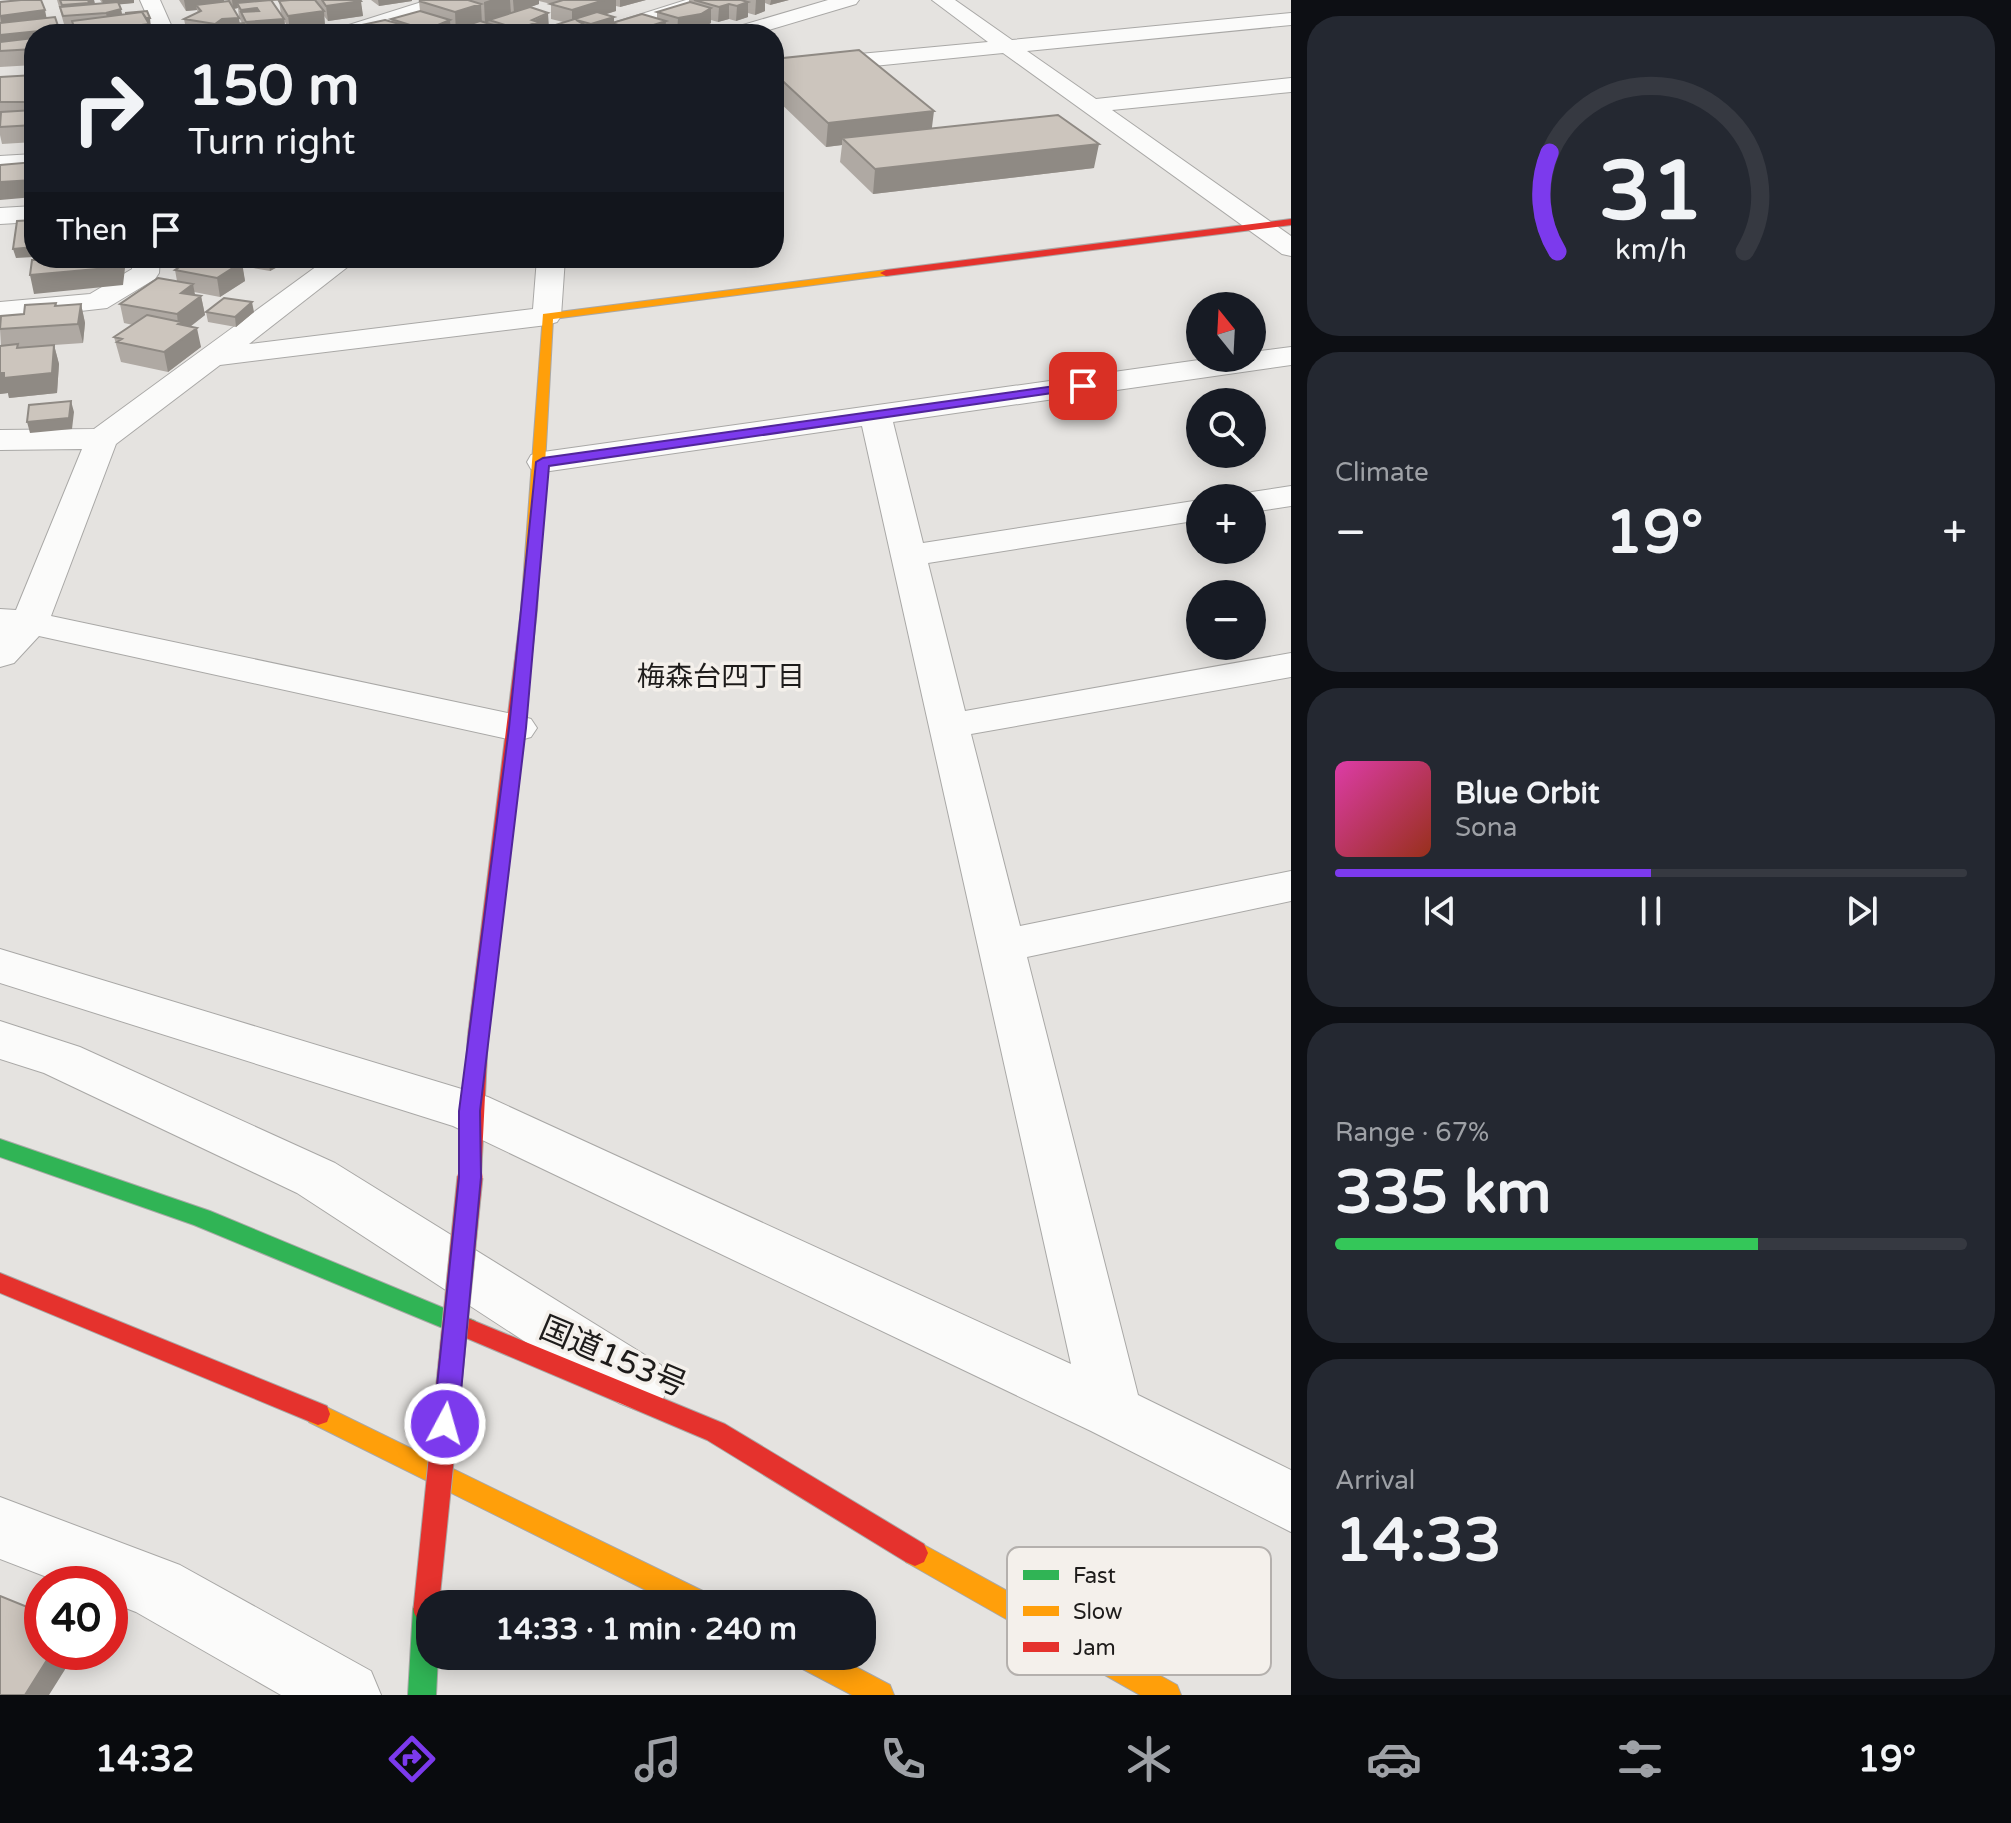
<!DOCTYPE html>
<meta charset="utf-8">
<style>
body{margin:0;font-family:"Varela Round","Noto Sans JP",sans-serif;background:#242831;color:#f1f3f6;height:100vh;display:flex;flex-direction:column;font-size:30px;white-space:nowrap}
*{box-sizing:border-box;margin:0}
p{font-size:26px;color:#9ea1a6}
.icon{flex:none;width:44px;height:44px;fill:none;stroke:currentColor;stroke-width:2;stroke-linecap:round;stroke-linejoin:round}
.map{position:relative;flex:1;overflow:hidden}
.side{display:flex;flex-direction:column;gap:16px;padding:16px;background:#0d0f14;width:720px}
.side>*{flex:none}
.banner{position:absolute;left:24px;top:24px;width:760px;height:244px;border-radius:32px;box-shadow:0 4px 20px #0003;background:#171b24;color:#f1f3f6;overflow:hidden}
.needle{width:52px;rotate:342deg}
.fabs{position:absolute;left:1186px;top:292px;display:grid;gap:16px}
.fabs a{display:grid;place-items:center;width:80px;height:80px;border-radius:50%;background:#171b24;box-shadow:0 4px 20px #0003;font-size:40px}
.speed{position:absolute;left:24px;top:1566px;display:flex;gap:16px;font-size:40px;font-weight:700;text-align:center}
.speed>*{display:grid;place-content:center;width:104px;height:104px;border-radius:50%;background:#171b24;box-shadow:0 4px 20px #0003;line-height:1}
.speed .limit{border:12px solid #d22;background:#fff;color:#111}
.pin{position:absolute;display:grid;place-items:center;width:68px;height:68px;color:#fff;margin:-34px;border-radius:16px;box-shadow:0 4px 12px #0006}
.me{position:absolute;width:88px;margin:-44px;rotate:6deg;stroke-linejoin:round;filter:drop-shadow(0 0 6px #0008)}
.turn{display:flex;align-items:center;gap:28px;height:168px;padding:0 32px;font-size:36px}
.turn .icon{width:104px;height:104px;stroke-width:2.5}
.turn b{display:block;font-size:56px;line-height:68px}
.then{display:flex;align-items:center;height:76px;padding:0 32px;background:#0003;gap:16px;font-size:30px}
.big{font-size:60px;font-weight:700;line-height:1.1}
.side .widget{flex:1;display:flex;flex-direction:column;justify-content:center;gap:12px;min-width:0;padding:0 28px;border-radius:32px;background:#242831}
.side .dial{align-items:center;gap:0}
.dial svg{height:208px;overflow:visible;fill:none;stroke:#363941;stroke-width:7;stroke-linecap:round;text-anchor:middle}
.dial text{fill:#f1f3f6;stroke:none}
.song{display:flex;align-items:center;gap:24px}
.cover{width:96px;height:96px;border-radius:12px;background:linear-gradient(135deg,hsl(320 70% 55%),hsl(10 70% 35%))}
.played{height:8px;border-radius:4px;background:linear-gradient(90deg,#7c3aed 50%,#363941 50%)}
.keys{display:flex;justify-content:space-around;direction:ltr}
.heat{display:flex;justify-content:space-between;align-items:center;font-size:44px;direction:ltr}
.charge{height:12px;border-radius:6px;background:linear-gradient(90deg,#34c759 67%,#363941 0)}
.trip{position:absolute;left:416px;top:1590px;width:460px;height:80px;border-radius:32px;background:#171b24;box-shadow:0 4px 20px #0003;font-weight:700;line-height:80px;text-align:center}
.tabs{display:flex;height:128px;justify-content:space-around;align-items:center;background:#090b0e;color:#9ea1a6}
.tabs .icon{width:56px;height:56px}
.tabs .current{color:#7c3aed}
.tabs b{font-size:36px;color:#f1f3f6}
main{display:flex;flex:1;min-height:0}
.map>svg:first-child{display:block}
</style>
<main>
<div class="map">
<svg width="1291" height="1695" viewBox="0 0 1291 1695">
<rect width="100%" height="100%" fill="#e5e3e0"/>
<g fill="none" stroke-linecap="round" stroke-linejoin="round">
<!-- street casing -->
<g stroke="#a9a8a6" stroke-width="2">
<path id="street" d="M140 0H160L175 34H155Z
M428 0H458L455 4 361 34H330L333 30Z
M686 0H717L714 4 619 34H588L591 30Z
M828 0H859L856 4 755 34H723L726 30Z
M932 0H955L1012 40 1291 13V25L1027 51 1096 99 1291 78V92L1112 110 1291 236V256L1282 254 1003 53 774 76V62L988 42Z
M34 154V168L0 170V156Z
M34 206V222L0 224V208Z
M132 258H160L159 273 155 279 107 308 0 320V302L90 294 132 269Z
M328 258H359L249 344 533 309 537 258H565L561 316 557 322 547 325 220 365 116 444 51 616 517 715 531 719 537 728 531 737 517 741 39 636 14 663 0 667V609L16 610 82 449 0 450V430L94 429Z
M1291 347V365L893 422 923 543 1200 500V520L928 563 965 711 1291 653V677L971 734 1020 926 1291 871V901L1027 957 1138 1395 1291 1470V1532L1091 1431 453 1126 0 983V949L488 1097 1071 1364 862 426 543 472 531 469 527 462 531 455 543 452 1213 358H1252V352Z
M1291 486V506L1252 512V498H1238L1252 492Z
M0 1021 80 1047 335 1163 661 1365 670 1384 661 1403 640 1411 619 1403 297 1193 44 1073 0 1059Z
M0 1497 180 1565 371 1671 381 1695H281L136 1612 110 1602V1584H65L0 1559Z"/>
</g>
<!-- fast casing -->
<g stroke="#a9a8a6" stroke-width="2">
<path id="fast" d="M0 1139 210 1211 475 1321 479 1328 475 1335 467 1338 194 1225 0 1157Z
M426 1596 436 1599 437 1604H430V1656H438L436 1695H408L413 1609 416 1599Z"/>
</g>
<!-- slow casing -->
<g stroke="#a9a8a6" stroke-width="2">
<path id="slow" d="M886 270 892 273 890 275 553 319 537 610 529 615 524 613 521 610 543 314Z
M318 1403 711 1595 715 1604H674L309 1422 306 1414 309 1406Z
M915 1540 1177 1685 1181 1695H1140L906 1562 902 1553 906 1544Z
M793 1656H835L890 1685 894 1695H852L797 1666Z"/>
</g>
<!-- jam casing -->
<g stroke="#a9a8a6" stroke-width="2">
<path id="jam" d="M1291 219V225L886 276 880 273 886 270Z
M529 605 537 610 488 1035 481 1177 478 1183 470 1186 462 1183 459 1177 468 1035 521 610Z
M0 1273 327 1406 330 1414 327 1422 318 1425 0 1293Z
M467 1318 725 1424 924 1544 928 1553 924 1562 915 1566 906 1562 707 1440 459 1335 455 1328 459 1321Z"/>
</g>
<!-- street -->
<use href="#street" fill="#fbfbfa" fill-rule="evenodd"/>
<!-- fast -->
<use href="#fast" fill="#30b455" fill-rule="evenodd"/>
<!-- slow -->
<use href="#slow" fill="#ff9f0a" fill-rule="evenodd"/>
<!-- jam -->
<use href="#jam" fill="#e5322d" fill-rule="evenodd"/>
<!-- jam-bridge casing -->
<g stroke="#a9a8a6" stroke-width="27" stroke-linecap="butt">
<path id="jam-bridge" d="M426 1609 470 1177"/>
</g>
<!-- jam-bridge -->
<use href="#jam-bridge" stroke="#e5322d" stroke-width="25"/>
</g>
<!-- wall -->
<path fill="#afa9a3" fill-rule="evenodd" d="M57 0H94L95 4 102 3 100 0H134V3L119 4 122 14 150 18 151 34H70L69 31H66Z
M179 0H224V2H229L228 0H283L272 1 281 14 279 1 286 0H360L363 16 328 21 324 16 325 26 290 31 285 22 286 34H187L184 19 198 13 197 10 186 11ZM238 8 239 18 242 23 240 24 234 9Z
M371 0H412V1L379 6Z
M425 0H646L620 7 616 6V11L606 14 614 23 657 19V12L689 2V0H789L770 5 765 3V11L755 15 748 13V17L736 21 729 19 718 22 711 20V23L700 29 677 33 665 30V34H578L588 31 583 30V32L576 34H553L552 26 563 22 551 19V4L539 1V4L527 8 549 28 539 33V34H345H362V25L392 22 391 19 420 11 419 1ZM612 25V31L603 28Z
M0 2 47 18 55 17 60 34H34V65L0 67Z
M774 59 932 128 1094 168 873 194 840 162 842 145 826 147 774 97Z
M34 75V142L2 144 0 135V77Z
M193 258H285V263L270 271 242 266 245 281 220 297 194 292 195 295 201 296 205 315 190 327 201 347 168 372 121 362 114 337 133 325 124 323 120 304 177 281 175 270Z
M56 303 57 306 81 304 85 323 83 343 54 345 59 364 57 393 9 398 8 393 0 394V346H1L0 329 24 314Z
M206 312H254L236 327 208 322Z"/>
<!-- shaded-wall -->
<path fill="#8f8a84" d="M88 0H94L97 14 64 16 62 5Z
M102 0H134V3L104 6Z
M184 0H224L225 7 196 5 197 10 186 11Z
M232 0H283L237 3 238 8 233 9Z
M378 0H412V1L379 6Z
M490 0H510L511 14 489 20 490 21 485 23 484 2Z
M513 0H539V4L514 13Z
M604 0H616V11L572 25V10Z
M620 0H646L620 7Z
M756 0H765V11L755 15Z
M771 0H789L770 5Z
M361 1 363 16 328 21 326 6Z
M748 2V17L736 21 737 6Z
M481 4 482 25 456 33 455 12Z
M729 4V19L718 22 719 7Z
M257 8 259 21 284 19 286 34H248L246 22 241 12 243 25 241 10Z
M711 8V23L700 29 677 33 678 18Z
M121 9 124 25 109 28 106 13Z
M45 10 48 25 3 31 0 16Z
M324 11 325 26 290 31 288 16Z
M548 13 549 28 539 33V34H518V29Z
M614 17V24L612 23V25L591 32V24Z
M150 18 151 34H105L104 30 127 20Z
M239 18 241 33 217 34 215 24 222 19Z
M450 20 451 34 446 32V34H426V30Z
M666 21 665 34H635V31Z
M583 24V32L576 34H565V29Z
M102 25 104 34H74L95 26Z
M59 29 60 34H34V47L0 45V35Z
M418 29 419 34H404Z
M934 111 931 135 842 138V145L826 147 828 123Z
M1099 144 1094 168 873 194 875 169Z
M34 180V197L0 200V182Z
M34 247V257L16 258 13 249Z
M123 258 125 268 123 285 34 294 30 275Z
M268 258H285V263L270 271Z
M242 262 245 281 220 297 217 278Z
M193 284 196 300 201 296 205 315 183 332 197 328 201 347 168 372 164 352 178 324 177 314 181 293Z
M252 302 254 312 236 327 235 317Z
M81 304 85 323 83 343 78 324Z
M54 345 59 364 57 393 9 398 8 393 0 394V373Z
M71 401 74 412 72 429 30 433 27 422Z
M52 1652H76L49 1695H25Z"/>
<!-- building -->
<path fill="#ccc5bd" stroke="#8f8a84" stroke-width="2" d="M21 0H41L45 10 0 16V2Z
M60 0H88L89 3 62 5Z
M271 0 284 19 246 22 241 12 259 11 257 8 241 10 237 3Z
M290 0H315L324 11 288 16 279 1Z
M322 0H360L361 1 326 6Z
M425 0H468L481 4 455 12 419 1Z
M563 0H604L572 10 550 4Z
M694 0H741L748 2 737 6 729 4 719 7Z
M229 1 239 18 222 19 215 24 184 19 201 11 196 5Z
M118 2 121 9 106 13 63 16 60 7Z
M690 2 711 8 701 14 678 18 657 12Z
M530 7 548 13 532 20 538 22 518 29 489 20Z
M147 11 150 18H146L142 12 125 13Z
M420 11 450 20 426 30 391 19Z
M142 12 149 24 104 30 102 25 95 26V32L74 34H72L68 27H74L72 21Z
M597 12 614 17 591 24 576 20 583 24 565 29 552 26Z
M642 14 666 21 635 31 612 23Z
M55 17 59 29 0 35V23Z
M385 20 418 29 404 34H376L361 29 368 27 362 25Z
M480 21 507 29 504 30 519 34H453L446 32Z
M244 23 251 34H200L199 33 212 32 210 26Z
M601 27 620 33 578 34Z
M353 31 362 34H345Z
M34 38V49L0 51V42Z
M859 50 934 111 828 123 774 73V59Z
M34 75V102H0V77Z
M34 110V125L0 127 1 112Z
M1058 115 1099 144 875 169 842 138Z
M34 162V180L0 182V165Z
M34 220V247L13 249 17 221Z
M41 258H120L119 267 30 275 32 260H41Z
M193 258H222L242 262 217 278 175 270Z
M158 278 193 284 181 293 201 296 177 314 120 304Z
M224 298 252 302 235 317 206 312Z
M56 303 55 306 81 304 78 324 0 329 1 316 24 314 25 305Z
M147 315 181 322 178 324 197 328 164 352 117 342 122 339 114 337Z
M18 344 17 348 54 345 52 373 4 378V373H0V346Z
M71 401 69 418 27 422 29 405Z
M0 1596 42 1613V1652H52L25 1695H0Z"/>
<!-- route -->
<path fill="#7c3aed" stroke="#51269a" stroke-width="2" d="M1083 382 1089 386 1087 388 549 466 526 728 480 1111 481 1177 458 1424 454 1432 445 1435 436 1432 433 1424 459 1177V1111L509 728 536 462 543 458Z"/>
<g text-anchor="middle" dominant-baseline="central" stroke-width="7" stroke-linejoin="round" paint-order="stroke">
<!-- neighbourhood labels -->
<g font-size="28" fill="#1e1c1b" stroke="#f4f0eb">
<text x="721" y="677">梅森台四丁目</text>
</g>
<!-- near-street labels -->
<g font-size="32" fill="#1e1c1b" stroke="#f4f0eb">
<text transform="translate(613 1357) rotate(23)">国道153号</text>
</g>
</g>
<!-- legend -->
<rect x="1007" y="1547" width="264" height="128" rx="12" fill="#f4f0eb" stroke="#b4b0ad" stroke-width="2"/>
<rect x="1023" y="1570" width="36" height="10" fill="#30b455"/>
<rect x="1023" y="1606" width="36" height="10" fill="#ff9f0a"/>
<rect x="1023" y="1642" width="36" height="10" fill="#e5322d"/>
<g font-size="22" fill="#1e1c1b">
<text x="1073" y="1583">Fast</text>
<text x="1073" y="1619">Slow</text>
<text x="1073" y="1655">Jam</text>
</g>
</svg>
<div class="fabs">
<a><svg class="needle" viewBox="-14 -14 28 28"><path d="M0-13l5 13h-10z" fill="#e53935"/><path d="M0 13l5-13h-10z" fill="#9ea1a6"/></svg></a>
<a><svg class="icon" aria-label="search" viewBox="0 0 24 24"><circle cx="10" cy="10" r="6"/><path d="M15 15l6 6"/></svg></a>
<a>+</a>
<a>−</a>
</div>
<div class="speed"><div class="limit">40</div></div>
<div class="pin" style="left:1083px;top:386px;background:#d93025"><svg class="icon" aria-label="arrive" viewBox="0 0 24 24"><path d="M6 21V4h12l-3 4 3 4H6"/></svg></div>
<svg class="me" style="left:445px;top:1424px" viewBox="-20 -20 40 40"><circle r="17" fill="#7c3aed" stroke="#fff" stroke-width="3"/><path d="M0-11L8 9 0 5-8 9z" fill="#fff"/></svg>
<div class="trip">14:33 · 1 min · 240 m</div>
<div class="banner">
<div class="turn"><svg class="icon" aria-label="right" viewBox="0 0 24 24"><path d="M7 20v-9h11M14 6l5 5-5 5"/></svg><div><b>150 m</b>Turn right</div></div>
<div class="then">Then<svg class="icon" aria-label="arrive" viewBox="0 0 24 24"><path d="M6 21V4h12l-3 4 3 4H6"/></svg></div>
</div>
</div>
<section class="side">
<div class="widget dial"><svg viewBox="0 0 100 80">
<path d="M14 69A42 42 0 1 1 86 69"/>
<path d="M14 69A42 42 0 0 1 11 31" stroke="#7c3aed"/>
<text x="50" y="56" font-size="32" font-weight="700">31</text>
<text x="50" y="72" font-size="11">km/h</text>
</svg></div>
<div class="widget"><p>Climate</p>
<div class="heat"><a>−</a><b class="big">19°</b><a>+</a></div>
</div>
<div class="widget">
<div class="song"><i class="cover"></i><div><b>Blue Orbit</b><p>Sona</p></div></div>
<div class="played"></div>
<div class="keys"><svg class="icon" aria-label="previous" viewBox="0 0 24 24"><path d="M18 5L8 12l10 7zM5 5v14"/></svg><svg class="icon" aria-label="pause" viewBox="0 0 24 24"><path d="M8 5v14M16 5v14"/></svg><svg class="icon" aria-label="next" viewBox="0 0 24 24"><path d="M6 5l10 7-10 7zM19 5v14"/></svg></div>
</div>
<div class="widget"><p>Range · 67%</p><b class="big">335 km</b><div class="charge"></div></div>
<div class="widget"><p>Arrival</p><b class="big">14:33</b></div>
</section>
</main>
<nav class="tabs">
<b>14:32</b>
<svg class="icon current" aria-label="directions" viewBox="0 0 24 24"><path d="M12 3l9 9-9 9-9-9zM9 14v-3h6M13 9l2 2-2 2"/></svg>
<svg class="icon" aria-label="music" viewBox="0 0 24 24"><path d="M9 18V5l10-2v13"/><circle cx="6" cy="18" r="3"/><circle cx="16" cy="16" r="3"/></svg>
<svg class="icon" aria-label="phone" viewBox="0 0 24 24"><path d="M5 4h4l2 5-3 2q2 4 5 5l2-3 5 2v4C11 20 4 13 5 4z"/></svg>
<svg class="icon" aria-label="climate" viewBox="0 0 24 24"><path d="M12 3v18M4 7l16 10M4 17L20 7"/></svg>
<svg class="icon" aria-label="car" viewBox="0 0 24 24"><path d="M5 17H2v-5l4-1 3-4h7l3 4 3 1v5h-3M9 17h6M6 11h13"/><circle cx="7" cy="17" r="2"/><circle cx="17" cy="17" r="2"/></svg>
<svg class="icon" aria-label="filters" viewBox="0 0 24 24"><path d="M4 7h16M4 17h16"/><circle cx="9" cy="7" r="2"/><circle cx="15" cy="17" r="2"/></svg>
<b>19°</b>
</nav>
